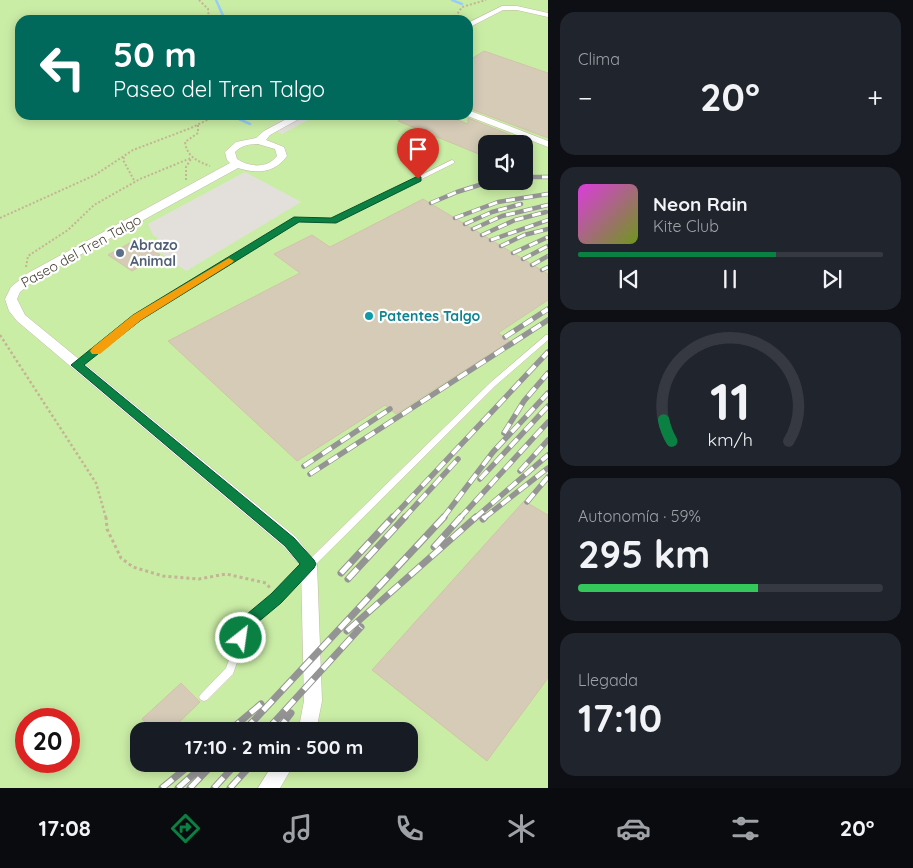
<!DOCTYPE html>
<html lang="es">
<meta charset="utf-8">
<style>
body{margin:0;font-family:Quicksand,sans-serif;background:#20242c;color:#f1f3f6;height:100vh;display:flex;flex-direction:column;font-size:19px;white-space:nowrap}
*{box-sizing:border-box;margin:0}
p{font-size:16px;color:#9ea1a6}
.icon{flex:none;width:28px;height:28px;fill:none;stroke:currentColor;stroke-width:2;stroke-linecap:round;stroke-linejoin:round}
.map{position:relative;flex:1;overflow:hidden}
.panel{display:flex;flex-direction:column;gap:12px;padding:12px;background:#0d0f14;width:365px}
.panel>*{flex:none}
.hud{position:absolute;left:15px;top:15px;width:458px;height:105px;border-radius:15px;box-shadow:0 2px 12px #0003;background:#00695c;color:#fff;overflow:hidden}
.fabs{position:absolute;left:478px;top:135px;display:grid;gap:10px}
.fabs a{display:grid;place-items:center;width:55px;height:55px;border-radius:10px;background:#171b24;box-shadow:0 2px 12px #0003;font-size:25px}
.speed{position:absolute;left:15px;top:708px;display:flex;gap:10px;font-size:25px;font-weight:700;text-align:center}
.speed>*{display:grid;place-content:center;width:65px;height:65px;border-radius:50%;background:#171b24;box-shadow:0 2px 12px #0003;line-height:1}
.speed .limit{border:8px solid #d22;background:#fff;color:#111}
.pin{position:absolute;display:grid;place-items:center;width:42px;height:42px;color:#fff;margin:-51px -21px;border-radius:50% 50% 50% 0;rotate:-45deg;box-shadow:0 0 5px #0007}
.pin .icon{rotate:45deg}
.me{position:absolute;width:55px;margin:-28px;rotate:30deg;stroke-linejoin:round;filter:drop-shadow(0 0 4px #0008)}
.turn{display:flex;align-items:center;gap:18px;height:105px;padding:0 15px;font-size:22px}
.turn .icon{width:65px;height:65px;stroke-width:2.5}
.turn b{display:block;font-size:35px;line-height:42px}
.big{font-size:38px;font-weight:700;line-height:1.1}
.panel .tile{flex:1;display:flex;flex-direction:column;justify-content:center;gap:8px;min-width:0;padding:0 18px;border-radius:15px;background:#20242c}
.panel .dial{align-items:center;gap:0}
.dial svg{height:130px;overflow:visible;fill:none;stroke:#363941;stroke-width:7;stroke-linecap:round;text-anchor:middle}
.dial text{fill:#f1f3f6;stroke:none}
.song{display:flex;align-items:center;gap:15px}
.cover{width:60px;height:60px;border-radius:8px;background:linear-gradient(135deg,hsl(300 70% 55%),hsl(80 70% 35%))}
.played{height:5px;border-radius:2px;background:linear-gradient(90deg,#0b8043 65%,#363941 65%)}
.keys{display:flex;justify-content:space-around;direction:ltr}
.heat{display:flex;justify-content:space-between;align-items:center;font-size:28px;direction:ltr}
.charge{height:8px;border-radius:4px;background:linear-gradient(90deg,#34c759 59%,#363941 0)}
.trip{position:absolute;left:130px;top:722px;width:288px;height:50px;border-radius:15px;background:#171b24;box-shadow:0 2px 12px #0003;font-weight:700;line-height:50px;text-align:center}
.menu{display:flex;height:80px;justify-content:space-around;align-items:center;background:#090b0e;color:#9ea1a6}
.menu .icon{width:35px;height:35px}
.menu .active{color:#0b8043}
.menu b{font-size:22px;color:#f1f3f6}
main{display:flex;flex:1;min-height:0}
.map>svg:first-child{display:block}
</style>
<main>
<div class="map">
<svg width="548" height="788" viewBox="0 0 548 788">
<rect width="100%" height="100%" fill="#f3efe2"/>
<!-- green -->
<path fill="#caeda6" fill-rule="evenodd" d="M0 0H548V788H0ZM20 20H468V115H20ZM486 144H524V181H486ZM26 719H69V761H26ZM139 731H409V764H139Z"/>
<!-- parking -->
<path fill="#e3e0dc" d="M290 115H317L282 134 269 127Z
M245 172 301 202 186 271 151 246 159 239 153 235 148 224Z"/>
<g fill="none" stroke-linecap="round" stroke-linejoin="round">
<!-- stream -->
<path stroke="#97cdf8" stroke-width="2.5" d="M216 0 225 20
M452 0 462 4
M241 115 239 119 250 124"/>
</g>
<!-- building -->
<path fill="#d5cbb7" stroke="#d2c3a9" d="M484 51 548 73V138L468 108V61Z
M407 115H445L468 124V118L513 136 502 144H486V157L398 121Z
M423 199 548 274V300L498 333 510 341 396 414 385 405 297 461 168 341 300 273 274 254 312 235 330 247Z
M137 239 160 255 132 271 108 255Z
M524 501 548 515V678L487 761 372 670Z
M181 683 200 702 170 731H154L142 719Z"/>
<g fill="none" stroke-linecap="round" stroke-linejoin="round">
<!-- service casing -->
<g stroke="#c2baa7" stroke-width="1">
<path id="service" d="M452 160 454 161V163L335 222 298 221 139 318 79 367H77L74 365 135 316 295 218 332 219Z
M546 335H548V340L495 386 279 601 255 621 245 639 233 674 207 700 204 701 201 700 199 697 201 694 226 668 237 638 249 615 273 595 491 382Z"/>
</g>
<!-- minor casing -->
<g stroke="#c2baa7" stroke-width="1">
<path id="minor" d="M502 6H517L548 13V17L517 10H503L468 28V23Z
M468 110 548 141V147L465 115H468Z
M294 115H306L270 135 266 140 284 147 287 156C275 173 257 174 238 168L36 279 20 292 17 299 25 315 296 537 317 564 322 701 316 731H296L300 722 304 701 301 566 284 547 17 321 9 311 5 299 11 287 28 273 230 163 227 160 225 152 236 142 256 138 264 131ZM258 144 275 149 277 156C267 169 249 167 237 159L235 152C242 145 249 144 258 144Z
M273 764H294L280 788H258Z"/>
</g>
<!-- path-far2 -->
<path stroke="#c3b494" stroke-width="2" stroke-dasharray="2 2" stroke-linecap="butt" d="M199 0 208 9 209 20
M448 20 456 16 462 7 486 0
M198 125V133L185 142C187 157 197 161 210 166
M124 157 123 160 135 182
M186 180V167L191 159
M0 218 95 175 133 150 191 128 217 115
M26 267 28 256 68 230 94 205 140 179 191 158"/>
<!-- path-far1 -->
<path stroke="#c3b494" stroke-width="2.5" stroke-dasharray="2.5 2.5" stroke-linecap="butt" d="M0 335 96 483 106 518"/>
<!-- path -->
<path stroke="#c3b494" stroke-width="3" stroke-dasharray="3 3" stroke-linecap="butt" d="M106 517 107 529 121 558 133 567 163 576 199 579 226 574 266 583 270 588"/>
<!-- service -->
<use href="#service" fill="#fff" fill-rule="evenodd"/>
<!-- minor -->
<use href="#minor" fill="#fff" fill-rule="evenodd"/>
<!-- rail-far2 casing -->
<g stroke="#949494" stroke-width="4.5">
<path id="rail-far2" d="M524 177H548
M431 203 457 192 492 181
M455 218 498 202 548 194
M465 224 492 212 521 204
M473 229 502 216 548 205
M482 235 515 220 546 212
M491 240 548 220
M501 246 524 235 548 229
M513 253 548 237
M523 259 548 246
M532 265 548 256
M542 270 548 267"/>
</g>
<!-- rail-far1 casing -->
<g stroke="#949494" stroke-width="5.5">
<path id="rail-far1" d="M505 337 548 309
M504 433 524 401 548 373
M304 466 390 409
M520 471 548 440
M310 474 548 320
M480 479 548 406
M527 502 548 477
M392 518 548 352
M404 518 458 459
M443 518 493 452 548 393
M460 518 548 422
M475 518 548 455
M484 518 548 468"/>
</g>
<!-- rail casing -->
<g stroke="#949494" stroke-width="7">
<path id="rail" d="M483 519 485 517
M434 547 461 517
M341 573 393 517
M348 579 405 517
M347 631 476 517
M229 731 261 704
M244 731 444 517
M266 731 361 627
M277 731 291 713
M162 788 191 764
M178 788 205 764
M190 788 213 764
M214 788 236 764
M230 788 252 764"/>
</g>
<!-- rail-far2 -->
<use href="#rail-far2" stroke="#fff" stroke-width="3" stroke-dasharray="9" stroke-linecap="butt"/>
<!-- rail-far1 -->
<use href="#rail-far1" stroke="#fff" stroke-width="4" stroke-dasharray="11" stroke-linecap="butt"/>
<!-- rail -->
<use href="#rail" stroke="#fff" stroke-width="5" stroke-dasharray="14" stroke-linecap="butt"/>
</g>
<!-- route -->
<path fill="#0b8043" stroke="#07532c" d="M418 176 421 177V181L336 223 299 222 141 320 84 365 294 538 314 560 316 564 314 568 281 603 257 623 246 643 241 645 236 643 233 638 247 614 271 594 300 564 285 546 71 365 133 315 294 217 331 218Z"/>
<!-- slow -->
<path fill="#f59e0b" d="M229 258 234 261 232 263 141 320 100 354H92L90 351 92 348 133 315Z"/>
<!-- markers -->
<circle fill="#5c6f8a" stroke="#fff" stroke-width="2" cx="120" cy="253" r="5"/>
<circle fill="#0f9aa8" stroke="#fff" stroke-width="2" cx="369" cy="316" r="5"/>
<g text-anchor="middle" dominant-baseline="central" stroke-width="4.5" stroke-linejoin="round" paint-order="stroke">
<!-- service labels -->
<g font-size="14" font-weight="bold" fill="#4e5e75" stroke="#fff" text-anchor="start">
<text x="130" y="245">Abrazo<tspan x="130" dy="16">Animal</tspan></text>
</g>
<!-- street labels -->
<g font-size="14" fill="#453f32" stroke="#fff">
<text transform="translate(81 251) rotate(-29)">Paseo del Tren Talgo</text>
</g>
<!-- culture labels -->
<g font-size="14" font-weight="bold" fill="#0d838f" stroke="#fff" text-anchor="start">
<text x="379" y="316">Patentes Talgo</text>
</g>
</g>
</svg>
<div class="fabs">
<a><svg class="icon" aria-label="sound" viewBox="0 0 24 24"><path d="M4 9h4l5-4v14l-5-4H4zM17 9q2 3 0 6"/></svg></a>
</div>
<div class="speed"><div class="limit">20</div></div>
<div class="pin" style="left:418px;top:179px;background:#d93025"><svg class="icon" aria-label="arrive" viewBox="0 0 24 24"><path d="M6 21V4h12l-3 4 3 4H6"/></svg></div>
<svg class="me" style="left:241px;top:638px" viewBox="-20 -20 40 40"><circle r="17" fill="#0b8043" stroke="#fff" stroke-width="3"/><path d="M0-11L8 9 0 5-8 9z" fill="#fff"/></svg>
<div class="trip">17:10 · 2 min · 500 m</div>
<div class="hud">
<div class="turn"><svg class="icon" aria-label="left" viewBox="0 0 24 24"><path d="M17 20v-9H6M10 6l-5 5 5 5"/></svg><div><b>50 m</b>Paseo del Tren Talgo</div></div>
</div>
</div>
<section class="panel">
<div class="tile"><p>Clima</p>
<div class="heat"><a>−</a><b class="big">20°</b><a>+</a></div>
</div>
<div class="tile">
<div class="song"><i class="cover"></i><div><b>Neon Rain</b><p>Kite Club</p></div></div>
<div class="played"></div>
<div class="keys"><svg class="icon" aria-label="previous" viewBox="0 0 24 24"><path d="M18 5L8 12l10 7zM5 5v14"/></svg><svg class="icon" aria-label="pause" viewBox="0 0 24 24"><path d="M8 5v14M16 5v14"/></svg><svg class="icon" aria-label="next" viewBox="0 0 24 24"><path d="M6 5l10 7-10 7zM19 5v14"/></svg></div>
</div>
<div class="tile dial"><svg viewBox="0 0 100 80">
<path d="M14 69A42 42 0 1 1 86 69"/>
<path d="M14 69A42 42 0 0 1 9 56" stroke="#0b8043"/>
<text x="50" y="56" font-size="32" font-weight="700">11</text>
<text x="50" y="72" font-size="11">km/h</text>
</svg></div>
<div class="tile"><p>Autonomía · 59%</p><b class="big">295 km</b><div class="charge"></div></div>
<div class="tile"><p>Llegada</p><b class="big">17:10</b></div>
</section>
</main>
<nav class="menu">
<b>17:08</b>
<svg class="icon active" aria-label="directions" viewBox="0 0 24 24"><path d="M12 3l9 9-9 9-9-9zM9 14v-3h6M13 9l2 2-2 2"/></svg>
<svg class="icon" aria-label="music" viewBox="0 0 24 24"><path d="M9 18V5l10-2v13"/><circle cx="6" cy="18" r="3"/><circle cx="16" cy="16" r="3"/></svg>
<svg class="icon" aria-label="phone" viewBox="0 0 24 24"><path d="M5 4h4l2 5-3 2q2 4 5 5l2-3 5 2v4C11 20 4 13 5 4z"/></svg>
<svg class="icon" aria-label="climate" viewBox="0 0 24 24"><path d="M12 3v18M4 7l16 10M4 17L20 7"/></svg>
<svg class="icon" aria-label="car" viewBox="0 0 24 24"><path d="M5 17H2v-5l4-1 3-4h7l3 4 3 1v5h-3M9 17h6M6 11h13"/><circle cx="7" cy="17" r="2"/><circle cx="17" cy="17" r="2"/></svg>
<svg class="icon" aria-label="filters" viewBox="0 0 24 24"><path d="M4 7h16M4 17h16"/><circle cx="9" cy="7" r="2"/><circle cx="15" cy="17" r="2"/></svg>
<b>20°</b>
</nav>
